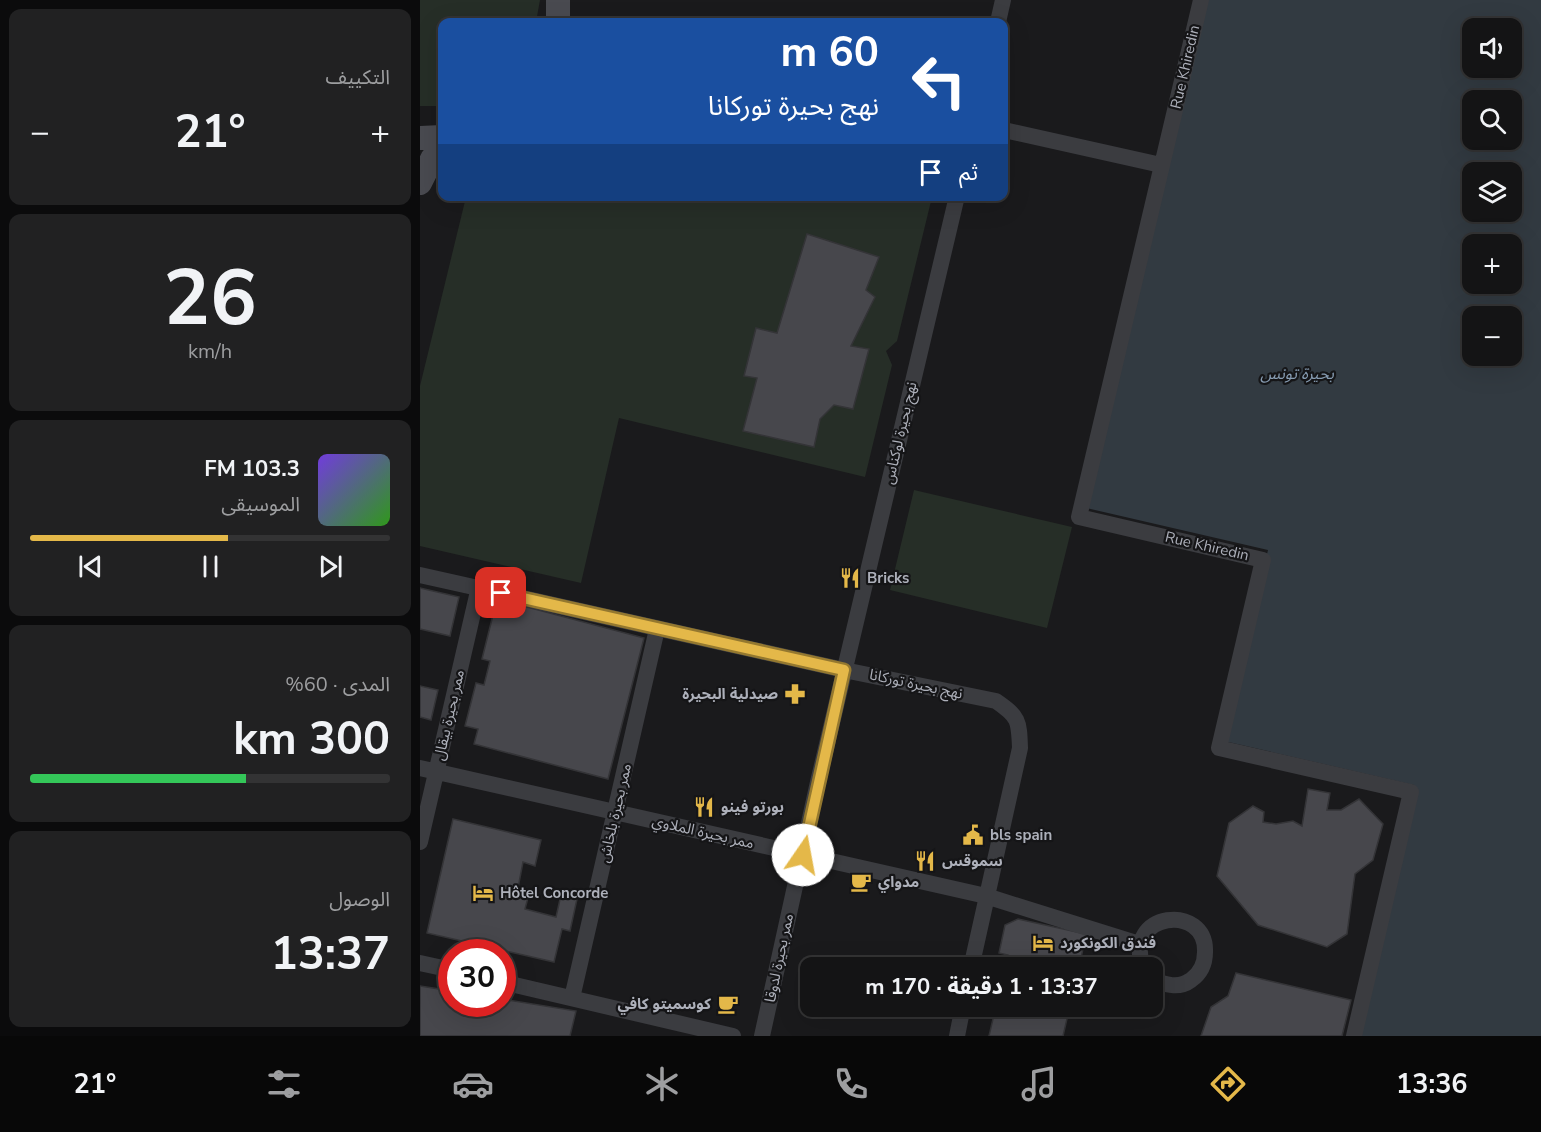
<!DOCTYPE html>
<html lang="ar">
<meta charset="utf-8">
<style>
body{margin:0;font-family:"Nunito Sans","Noto Sans Arabic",sans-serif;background:#212122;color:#f1f3f6;direction:rtl;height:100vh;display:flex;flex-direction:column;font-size:22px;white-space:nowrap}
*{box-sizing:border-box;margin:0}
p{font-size:20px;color:#9d9ea0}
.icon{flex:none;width:33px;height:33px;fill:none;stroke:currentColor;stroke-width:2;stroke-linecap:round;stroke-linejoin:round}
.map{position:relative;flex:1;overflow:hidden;direction:ltr}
.side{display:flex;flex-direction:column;gap:9px;padding:9px;background:#0b0b0c;width:420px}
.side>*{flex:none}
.hud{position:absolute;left:18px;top:18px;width:570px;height:183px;border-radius:12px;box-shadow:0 6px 24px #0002,0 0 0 2px #333334;direction:rtl;background:#1a4fa0;color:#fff;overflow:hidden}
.tools{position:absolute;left:1042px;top:18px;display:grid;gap:12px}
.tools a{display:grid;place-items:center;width:60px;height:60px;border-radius:12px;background:#141415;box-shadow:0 6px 24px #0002,0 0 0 2px #333334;font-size:30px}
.speed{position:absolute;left:18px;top:939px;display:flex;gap:12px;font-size:30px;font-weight:700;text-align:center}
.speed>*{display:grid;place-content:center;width:78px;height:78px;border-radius:50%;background:#141415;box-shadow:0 6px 24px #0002,0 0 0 2px #333334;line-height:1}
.speed .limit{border:9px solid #d22;background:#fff;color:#111}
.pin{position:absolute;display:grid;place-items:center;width:51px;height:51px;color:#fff;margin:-26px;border-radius:12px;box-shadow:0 3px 9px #0006}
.me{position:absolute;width:66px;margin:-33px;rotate:12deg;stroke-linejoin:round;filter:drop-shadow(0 0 4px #0008)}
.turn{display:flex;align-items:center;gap:21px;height:126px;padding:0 30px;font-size:27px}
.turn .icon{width:78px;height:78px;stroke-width:2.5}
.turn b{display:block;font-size:42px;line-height:51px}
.then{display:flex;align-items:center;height:57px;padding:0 30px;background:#0003;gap:12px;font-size:22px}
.big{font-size:45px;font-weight:700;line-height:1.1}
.side .tile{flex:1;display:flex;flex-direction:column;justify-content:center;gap:9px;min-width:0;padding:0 21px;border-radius:12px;background:#212122}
.side .dial{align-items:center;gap:0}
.dial b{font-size:78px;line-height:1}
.song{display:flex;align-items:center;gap:18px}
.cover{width:72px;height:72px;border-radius:9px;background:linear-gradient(135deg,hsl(260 70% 55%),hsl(110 70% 35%))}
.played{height:6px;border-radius:3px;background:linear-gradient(90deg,#e4b849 55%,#333334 55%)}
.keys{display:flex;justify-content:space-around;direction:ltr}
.heat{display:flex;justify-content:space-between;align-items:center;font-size:33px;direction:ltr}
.charge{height:9px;border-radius:4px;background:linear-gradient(90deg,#34c759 60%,#333334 0)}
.trip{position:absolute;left:380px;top:957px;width:363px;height:60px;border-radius:12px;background:#141415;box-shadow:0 6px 24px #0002,0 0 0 2px #333334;font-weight:700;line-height:60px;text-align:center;direction:rtl}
.tab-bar{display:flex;height:96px;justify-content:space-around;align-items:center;background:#080808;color:#9d9ea0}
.tab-bar .icon{width:42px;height:42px}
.tab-bar .current{color:#e4b849}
.tab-bar b{font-size:27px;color:#f1f3f6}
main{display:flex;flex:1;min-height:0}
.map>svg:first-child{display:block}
</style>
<main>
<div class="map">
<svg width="1121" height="1036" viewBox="0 0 1121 1036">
<rect width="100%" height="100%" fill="#1a1a1c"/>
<!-- green -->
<path fill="#262e27" d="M0 0H120L116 22H22V106H0Z
M46 197H512L477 341 466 351 472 365 445 477 199 418 161 583 0 546V386Z
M494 490 652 527 627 628 470 590Z"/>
<!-- water -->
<path fill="#323a41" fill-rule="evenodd" d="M788 0H1121V1036H935L994 785 804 741 848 550 662 507ZM1053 28H1092V68H1053ZM1053 100H1092V140H1053ZM1053 172H1092V212H1053ZM1053 244H1092V284H1053ZM1053 316H1092V356H1053Z"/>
<!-- building -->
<path fill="#47474c" stroke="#343437" stroke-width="1.5" d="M387 234 459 257 446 290 455 297 431 346 449 349 433 409 414 405 400 419 394 447 323 431 337 378 324 376 336 328 357 333Z
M0 588 39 597 30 636 0 629Z
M77 599 224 638 188 779 54 744 58 729 45 726 56 683 64 685 70 661 62 659Z
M0 686 18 690 11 720 0 717Z
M888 789 910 793 907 810H921L939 799 963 824 953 860 935 874 927 934 907 947 838 925 797 876 809 823 833 806 844 812 843 822 856 824 873 821 882 826Z
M33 819 121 840 115 866 103 862 98 888 110 890 105 909 136 917 141 895 157 899 150 931 142 929 134 962 7 933Z
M598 919 666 934 659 968H585L588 955 579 953 585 925Z
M816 973 931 1000 922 1036H781L791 1007 808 996Z
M0 986 32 991V1004H82V999L156 1011 150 1036H0Z
M576 1006H650L643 1036H569Z"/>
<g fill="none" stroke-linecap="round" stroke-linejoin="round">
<!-- street -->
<path stroke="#3b3c40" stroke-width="16" d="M781 0 659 517 843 560 799 748 991 792 934 1036
M578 22 583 0
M584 130 741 165
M0 575 424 670 576 701C599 717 599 720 600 748L551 968
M0 768 566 896 719 944
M0 842 59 587
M0 963 32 970
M723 968C703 911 787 903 785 952 785 963 781 973 771 980 759 989 745 985 732 979
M82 982 313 1036
M152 998 237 629
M342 1036 398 782 537 196
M537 1036 543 1006"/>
<!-- secondary -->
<path stroke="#494a50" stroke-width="24" d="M138 22V0
M0 138 22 137
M0 183 12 159 22 147"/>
</g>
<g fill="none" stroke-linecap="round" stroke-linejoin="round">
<!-- route casing -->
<g stroke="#94782f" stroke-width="15">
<path id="route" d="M81 593 424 670 383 855"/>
</g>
<!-- route -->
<use href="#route" stroke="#e4b849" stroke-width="10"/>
</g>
<!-- icons -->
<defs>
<g id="restaurant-bare" transform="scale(1.62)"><path d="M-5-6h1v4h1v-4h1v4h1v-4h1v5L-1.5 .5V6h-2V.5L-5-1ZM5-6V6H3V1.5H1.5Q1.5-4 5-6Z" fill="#e4b849" stroke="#151517" stroke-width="2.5" paint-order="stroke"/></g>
<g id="pharmacy-bare" transform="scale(1.62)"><path d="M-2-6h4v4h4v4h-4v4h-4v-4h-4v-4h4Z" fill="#e4b849" stroke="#151517" stroke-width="2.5" paint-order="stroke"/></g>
<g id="civic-bare" transform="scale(1.62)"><path d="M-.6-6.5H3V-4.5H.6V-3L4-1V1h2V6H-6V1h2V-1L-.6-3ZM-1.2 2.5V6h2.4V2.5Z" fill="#e4b849" stroke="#151517" stroke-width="2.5" paint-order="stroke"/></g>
<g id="cafe-bare" transform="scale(1.62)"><path d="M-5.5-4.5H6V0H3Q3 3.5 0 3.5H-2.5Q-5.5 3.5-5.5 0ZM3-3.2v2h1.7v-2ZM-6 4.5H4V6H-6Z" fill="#e4b849" stroke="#151517" stroke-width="2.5" paint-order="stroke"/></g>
<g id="hotel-bare" transform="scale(1.62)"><path d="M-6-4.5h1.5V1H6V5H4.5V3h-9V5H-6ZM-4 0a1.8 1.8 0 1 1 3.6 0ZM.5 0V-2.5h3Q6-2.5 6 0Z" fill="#e4b849" stroke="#151517" stroke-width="2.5" paint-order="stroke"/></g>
</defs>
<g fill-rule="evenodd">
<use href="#restaurant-bare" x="430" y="578"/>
<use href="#pharmacy-bare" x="375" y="694"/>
<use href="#restaurant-bare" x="284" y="807"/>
<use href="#civic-bare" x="553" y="835"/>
<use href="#restaurant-bare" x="505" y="861"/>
<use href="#cafe-bare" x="441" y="882"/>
<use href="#hotel-bare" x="63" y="893"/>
<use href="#hotel-bare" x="623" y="943"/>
<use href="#cafe-bare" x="308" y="1004"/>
</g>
<g text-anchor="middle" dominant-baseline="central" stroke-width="4.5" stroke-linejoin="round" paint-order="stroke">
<!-- street labels -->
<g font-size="15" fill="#adb0ba" stroke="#151517">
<text transform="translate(765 67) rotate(-77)">Rue Khiredin</text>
<text transform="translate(480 433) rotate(-77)">نهج بحيرة لوكناس</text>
<text transform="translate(787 546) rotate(13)">Rue Khiredin</text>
<text transform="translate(496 684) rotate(12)">نهج بحيرة توركانا</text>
<text transform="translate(29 715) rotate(-77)">ممر بحيرة بيقال</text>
<text transform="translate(195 813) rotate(-77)">ممر بحيرة بلخاش</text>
<text transform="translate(283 832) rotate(13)">ممر بحيرة الملاوي</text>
<text transform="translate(359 958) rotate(-78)">ممر بحيرة لدوقا</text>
</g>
<!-- poi labels -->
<g font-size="15" font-weight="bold" fill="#adb0ba" stroke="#151517" text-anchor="start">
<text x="447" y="578">Bricks</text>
<text x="358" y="694" text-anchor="end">صيدلية البحيرة</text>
<text x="301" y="807">بورتو فينو</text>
<text x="570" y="835">bls spain</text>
<text x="522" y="861">سموقس</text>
<text x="458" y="882">مدواي</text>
<text x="80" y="893">Hôtel Concorde</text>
<text x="640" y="943">فندق الكونكورد</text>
<text x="291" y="1004" text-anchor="end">كوسميتو كافي</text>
</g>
<!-- water labels -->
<g font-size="16" font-style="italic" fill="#879cb2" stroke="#151517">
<text x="877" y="374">بحيرة تونس</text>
</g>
</g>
</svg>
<div class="tools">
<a><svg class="icon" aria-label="sound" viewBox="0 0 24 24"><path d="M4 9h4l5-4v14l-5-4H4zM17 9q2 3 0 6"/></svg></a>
<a><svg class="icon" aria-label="search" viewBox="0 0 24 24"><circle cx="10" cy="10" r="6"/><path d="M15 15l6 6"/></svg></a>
<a><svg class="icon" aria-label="layers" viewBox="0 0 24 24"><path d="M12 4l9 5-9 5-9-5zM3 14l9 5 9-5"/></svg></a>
<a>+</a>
<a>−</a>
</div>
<div class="speed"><div class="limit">30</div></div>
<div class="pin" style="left:81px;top:593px;background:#d93025"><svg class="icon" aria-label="arrive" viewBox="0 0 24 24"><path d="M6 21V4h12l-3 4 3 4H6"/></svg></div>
<svg class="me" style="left:383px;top:855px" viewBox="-20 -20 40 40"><circle r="19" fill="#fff"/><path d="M0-13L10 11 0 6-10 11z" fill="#e4b849"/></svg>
<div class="trip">13:37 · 1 دقيقة · 170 m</div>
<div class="hud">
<div class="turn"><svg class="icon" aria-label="left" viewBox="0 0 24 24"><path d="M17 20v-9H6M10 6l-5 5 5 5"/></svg><div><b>60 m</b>نهج بحيرة توركانا</div></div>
<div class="then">ثم<svg class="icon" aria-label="arrive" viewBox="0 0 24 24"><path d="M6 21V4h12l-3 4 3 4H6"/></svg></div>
</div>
</div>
<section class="side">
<div class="tile"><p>التكييف</p>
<div class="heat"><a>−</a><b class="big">21°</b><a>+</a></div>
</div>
<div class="tile dial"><b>26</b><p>km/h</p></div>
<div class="tile">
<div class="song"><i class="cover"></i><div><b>103.3 FM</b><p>الموسيقى</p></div></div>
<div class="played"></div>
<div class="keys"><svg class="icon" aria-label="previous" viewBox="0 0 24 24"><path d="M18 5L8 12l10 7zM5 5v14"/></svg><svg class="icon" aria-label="pause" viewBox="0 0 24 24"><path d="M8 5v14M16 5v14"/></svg><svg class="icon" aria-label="next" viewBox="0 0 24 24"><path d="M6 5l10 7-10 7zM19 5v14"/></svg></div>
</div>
<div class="tile"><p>المدى · 60%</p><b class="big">300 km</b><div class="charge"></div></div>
<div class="tile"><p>الوصول</p><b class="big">13:37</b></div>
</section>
</main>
<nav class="tab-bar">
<b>13:36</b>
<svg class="icon current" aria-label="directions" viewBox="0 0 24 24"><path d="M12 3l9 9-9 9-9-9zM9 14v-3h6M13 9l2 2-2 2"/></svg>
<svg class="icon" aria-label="music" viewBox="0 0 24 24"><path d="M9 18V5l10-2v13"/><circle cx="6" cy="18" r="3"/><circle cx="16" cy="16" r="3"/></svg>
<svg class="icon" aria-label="phone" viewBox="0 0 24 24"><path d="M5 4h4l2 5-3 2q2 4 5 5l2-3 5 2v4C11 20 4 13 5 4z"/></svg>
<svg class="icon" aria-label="climate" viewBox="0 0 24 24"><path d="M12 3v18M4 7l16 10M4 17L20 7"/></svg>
<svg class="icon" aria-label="car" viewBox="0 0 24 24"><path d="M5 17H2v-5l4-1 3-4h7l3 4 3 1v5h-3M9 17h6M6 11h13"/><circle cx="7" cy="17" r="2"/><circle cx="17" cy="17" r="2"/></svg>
<svg class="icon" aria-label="filters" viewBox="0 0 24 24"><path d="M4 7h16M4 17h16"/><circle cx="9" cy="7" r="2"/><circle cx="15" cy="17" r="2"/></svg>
<b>21°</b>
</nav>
